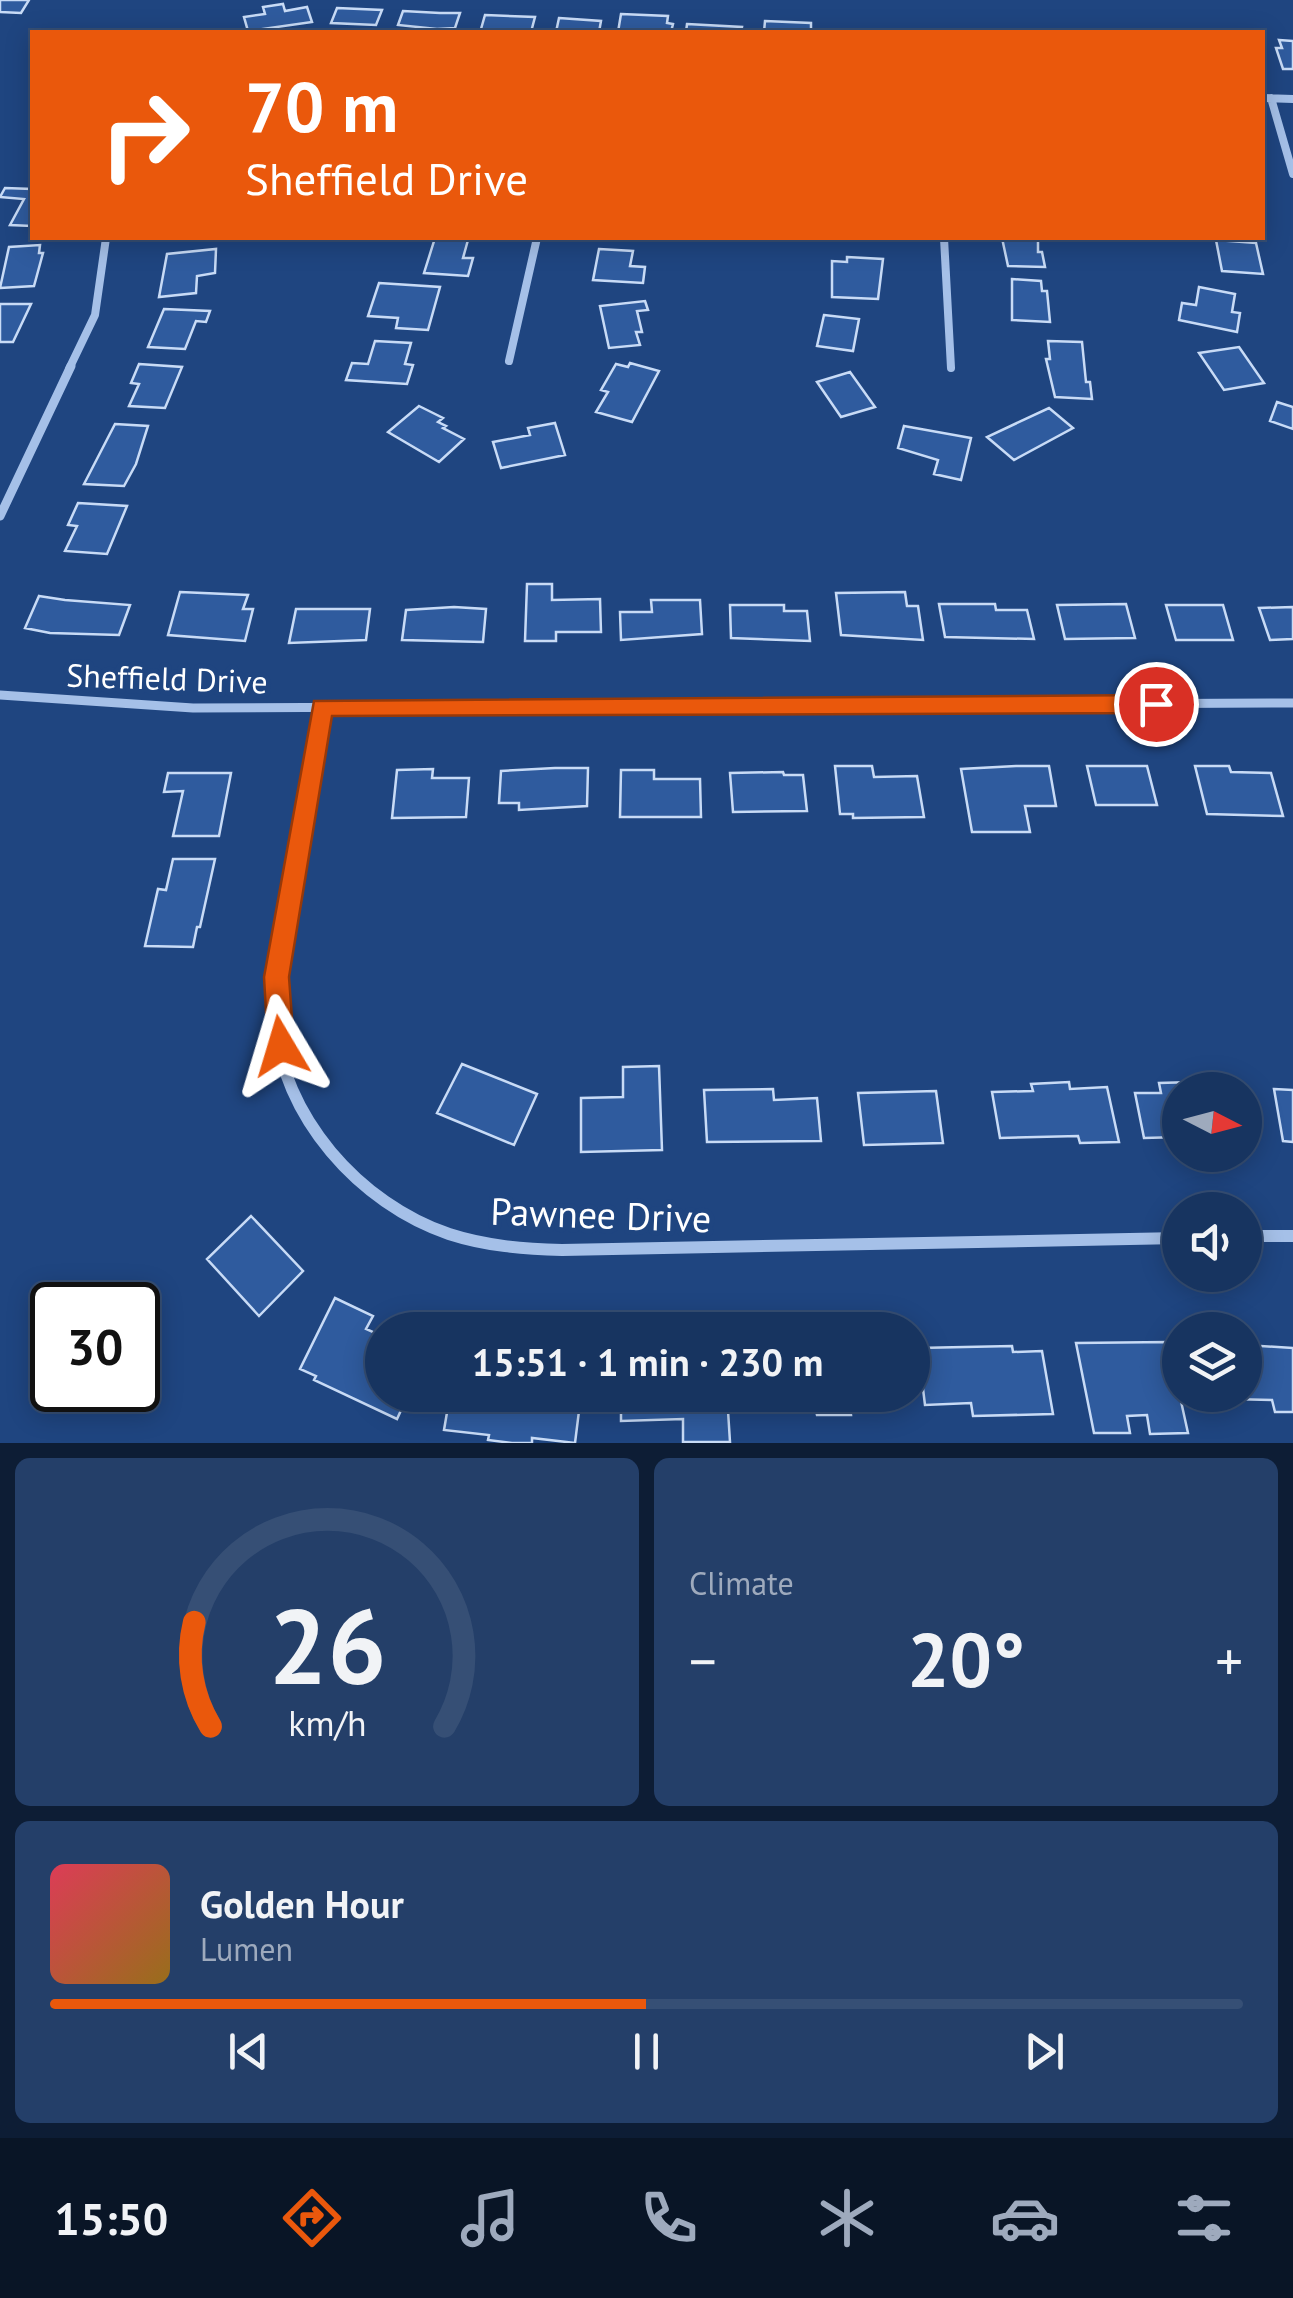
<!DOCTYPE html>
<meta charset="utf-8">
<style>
body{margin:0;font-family:"PT Sans",sans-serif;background:#243f69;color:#f1f3f6;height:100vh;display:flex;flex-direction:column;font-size:38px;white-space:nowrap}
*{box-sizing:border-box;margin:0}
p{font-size:32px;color:#9eaabd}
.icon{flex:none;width:55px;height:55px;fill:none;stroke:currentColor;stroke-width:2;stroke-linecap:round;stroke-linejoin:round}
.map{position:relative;height:1443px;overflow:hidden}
.drawer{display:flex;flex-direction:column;gap:15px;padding:15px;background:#0d1d35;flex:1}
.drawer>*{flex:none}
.banner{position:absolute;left:30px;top:30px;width:1235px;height:210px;border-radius:0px;box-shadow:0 5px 25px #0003,0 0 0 2px #364f75;background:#ea580c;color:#fff;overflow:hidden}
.needle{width:65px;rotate:96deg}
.fabs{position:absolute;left:1162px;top:1072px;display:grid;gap:20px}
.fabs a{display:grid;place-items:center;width:100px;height:100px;border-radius:50%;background:#173460;box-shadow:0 5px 25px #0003,0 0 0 2px #364f75;font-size:50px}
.speed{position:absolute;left:30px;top:1282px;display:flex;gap:20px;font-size:50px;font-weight:700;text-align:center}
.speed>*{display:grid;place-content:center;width:130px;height:130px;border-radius:50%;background:#173460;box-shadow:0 5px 25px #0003,0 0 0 2px #364f75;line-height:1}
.speed .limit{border:5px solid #111;border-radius:15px;background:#fff;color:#111}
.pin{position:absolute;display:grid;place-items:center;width:85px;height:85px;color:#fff;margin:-42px;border:5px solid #fff;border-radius:50%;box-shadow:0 2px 10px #0007}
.me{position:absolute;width:110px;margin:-55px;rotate:353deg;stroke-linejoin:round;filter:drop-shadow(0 0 8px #0008)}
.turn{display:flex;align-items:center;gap:35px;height:210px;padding:0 50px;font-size:45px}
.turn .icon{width:130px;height:130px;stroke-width:2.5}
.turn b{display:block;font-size:70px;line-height:85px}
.big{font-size:75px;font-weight:800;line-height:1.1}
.drawer .card{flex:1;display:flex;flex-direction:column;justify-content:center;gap:15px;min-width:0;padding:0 35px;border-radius:15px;background:#243f69}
.drawer .dial{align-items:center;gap:0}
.dial svg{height:260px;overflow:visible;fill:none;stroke:#364f75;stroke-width:7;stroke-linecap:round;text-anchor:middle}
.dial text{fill:#f1f3f6;stroke:none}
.song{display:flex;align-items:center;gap:30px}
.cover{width:120px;height:120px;border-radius:15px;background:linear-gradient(135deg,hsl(350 70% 55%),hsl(40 70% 35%))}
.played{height:10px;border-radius:5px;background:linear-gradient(90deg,#ea580c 50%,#364f75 50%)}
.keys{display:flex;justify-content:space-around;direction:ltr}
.heat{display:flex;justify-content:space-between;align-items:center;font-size:55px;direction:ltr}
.drawer .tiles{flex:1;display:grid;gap:15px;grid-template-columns:1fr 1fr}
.card:last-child{grid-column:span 2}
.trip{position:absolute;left:365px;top:1312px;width:565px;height:100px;border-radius:50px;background:#173460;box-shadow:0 5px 25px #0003,0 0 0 2px #364f75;font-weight:800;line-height:100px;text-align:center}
.dock{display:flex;height:160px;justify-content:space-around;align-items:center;background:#091526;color:#9eaabd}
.dock .icon{width:70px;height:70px}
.dock .current{color:#ea580c}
.dock b{font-size:45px;color:#f1f3f6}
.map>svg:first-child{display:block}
</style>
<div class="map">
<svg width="1293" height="1443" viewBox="0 0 1293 1443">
<rect width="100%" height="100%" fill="#1f4580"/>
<!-- building -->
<path fill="#2f5b9e" stroke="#c8dbf6" stroke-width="2.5" d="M0 0H29L21 13 0 12Z
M283 4 285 11 307 7 312 22 248 31 244 17 265 14 263 7Z
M337 8 382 10 376 25 331 23Z
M403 11 440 13H460L455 28 437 29 398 25Z
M621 14 668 16 667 23 673 24 671 32H618Z
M485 15 535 17 531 32H521L481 29Z
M559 18 601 21 599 32H556Z
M765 21 811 23V32H764Z
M687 24 742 27 741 32H686Z
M1279 40 1293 41V69H1283L1276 48H1282Z
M5 188 32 189V226L10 225 24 199 0 197Z
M435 238 468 240 463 258H473L468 276 424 273Z
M1002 238H1038V252H1042L1045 267 1008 266Z
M1216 240 1256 243 1263 274 1222 271Z
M40 245 39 253H43L34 286 0 288 9 247Z
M216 249 215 273 197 276 196 293 159 297 167 254Z
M599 249 633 251 630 266 645 267 643 283 593 280Z
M847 257 883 259 878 299 832 297V261L847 262Z
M1012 279 1041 281 1042 291H1047L1050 322 1012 320Z
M379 283 440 287 428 330 396 328 398 318 368 316Z
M1199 287 1235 294 1232 312 1240 313 1237 332 1179 320 1182 303 1196 305Z
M645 301 648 310 637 311 642 332H636L640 345 609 348 600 306Z
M0 304H31L13 342H0Z
M164 309 210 311 206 322 196 321 185 349 148 347Z
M824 315 859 319 853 351 817 346Z
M375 341 411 343 405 364 413 365 407 384 346 380 352 363 368 364Z
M1048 341 1082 342 1086 382H1090L1092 399 1055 397 1046 359H1050Z
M1239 347 1264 383 1224 390 1199 353Z
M630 363 659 371 632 422 596 412 608 392 601 390 616 364 628 367Z
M139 364 182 367 165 408 129 406 139 384 131 383Z
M850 372 875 407 841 417 817 382Z
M1277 402 1293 407V429L1270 421Z
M419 406 443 418 438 422 446 426 443 428 464 439 439 462 388 432Z
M1049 408 1073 428 1014 460 987 437Z
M555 423 565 455 501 468 493 442 530 435 528 428Z
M115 424 148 426 136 464 124 486 84 484Z
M904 426 971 438 961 480 934 474 938 460 898 448Z
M78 503 127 506 107 554 65 551 77 526 68 525Z
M527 584H552V600L600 599 601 632H556V641H525Z
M180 592 248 595 243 609H253L245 641 168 635Z
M905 592 907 606H918L923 640 841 635 836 593Z
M39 596 65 600 130 605 119 635 50 633 25 628Z
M651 600H700L702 634 621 640 620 612H652Z
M939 604H995L996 610H1027L1034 639 945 637Z
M1126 604 1135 638 1065 639 1057 605Z
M730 605H784V611H807L810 641 731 638Z
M1166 605H1223L1233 640H1176Z
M454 607 486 609 483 642 402 640 406 610Z
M1293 607V639L1270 640 1259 608Z
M296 609H370L366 640 289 643Z
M835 766H872L874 777 917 776 924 817 853 818V814H840Z
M1016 766H1049L1056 806H1025L1030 832H972L961 769Z
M1087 766H1147L1157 805H1096Z
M1195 766H1229L1231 772 1271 773 1283 816 1207 814Z
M555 768H588L587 806 519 810V803H499L501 771Z
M433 769 432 778H469L466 817 392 818 397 770Z
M621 770H654V779H700L701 817H620Z
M783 772 784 775H803L807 811 733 812 730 773Z
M168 773H231L219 836H173L183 791 164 792Z
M173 859H215L200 927H197L193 947 145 946 158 889 166 890Z
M462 1064 537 1094 514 1145 437 1113Z
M659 1066 662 1150 581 1152V1098L623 1097V1067Z
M1228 1081 1231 1090H1180V1137L1144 1138 1135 1093H1161L1159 1083Z
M1069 1082 1070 1089 1107 1087 1119 1142 1080 1143 1078 1136 1000 1138 992 1092 1033 1091 1031 1084Z
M773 1089 774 1100 817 1098 821 1141 707 1142 704 1090Z
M1274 1089 1293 1090V1142L1283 1141Z
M936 1091 943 1143 864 1145 858 1093Z
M251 1216 303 1271 259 1316 207 1259Z
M335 1298 373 1316 366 1329 382 1336V1395H408L397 1419 314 1380 316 1376 300 1369Z
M1168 1342 1188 1433 1150 1434 1147 1415 1127 1416 1130 1433H1094L1076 1343Z
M1245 1345 1293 1348V1412H1275L1272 1400 1230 1399V1395H1245Z
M1012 1346 1013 1352 1042 1351 1053 1414 973 1416 971 1403 925 1405 918 1348Z
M450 1395H581L575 1443 532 1438V1443H512L488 1440 489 1435 444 1430Z
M621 1395H727L730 1442H683V1419L621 1421Z
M777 1395H882L883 1406 850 1407 851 1415H817L816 1411H778Z"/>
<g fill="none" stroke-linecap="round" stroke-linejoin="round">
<!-- minor-far2 -->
<path stroke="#a5c0e8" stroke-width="8" d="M1262 98 1293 99
M1271 98 1293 174
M944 238 951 368
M509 361 537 238
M69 369 95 315 106 238"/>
<!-- minor-far1 -->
<path stroke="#a5c0e8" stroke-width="9" d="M0 516 71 366
M0 695 193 708 1293 703
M300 840 322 707"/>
<!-- minor -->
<path stroke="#a5c0e8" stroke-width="12" d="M300 838C290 897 272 959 275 1020 281 1116 360 1204 449 1234 486 1246 524 1249 562 1250L1180 1238
M1245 1236H1293"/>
</g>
<!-- route -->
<path fill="#ea580c" stroke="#983908" stroke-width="2.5" d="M1156 695 1167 704 1156 713 332 716 289 977 294 1046 291 1055 281 1059 272 1055 268 1046 264 977 314 701Z"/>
<g text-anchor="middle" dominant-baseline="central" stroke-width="10" stroke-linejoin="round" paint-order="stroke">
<!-- street labels -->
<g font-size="32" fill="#fff" stroke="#1f4580">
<text transform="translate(167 678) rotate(2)">Sheffield Drive</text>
</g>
<!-- near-street labels -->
<g font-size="38" fill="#fff" stroke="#1f4580">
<text transform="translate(601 1214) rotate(2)">Pawnee Drive</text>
</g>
</g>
</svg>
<div class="fabs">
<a><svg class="needle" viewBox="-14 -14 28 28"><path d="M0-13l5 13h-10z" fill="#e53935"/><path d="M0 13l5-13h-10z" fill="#9eaabd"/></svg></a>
<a><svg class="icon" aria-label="sound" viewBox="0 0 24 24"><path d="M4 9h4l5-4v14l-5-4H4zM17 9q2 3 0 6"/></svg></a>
<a><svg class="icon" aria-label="layers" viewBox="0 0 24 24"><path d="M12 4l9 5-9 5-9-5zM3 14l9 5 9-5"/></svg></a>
</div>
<div class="speed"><div class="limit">30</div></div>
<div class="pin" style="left:1156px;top:704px;background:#d93025"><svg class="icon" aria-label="arrive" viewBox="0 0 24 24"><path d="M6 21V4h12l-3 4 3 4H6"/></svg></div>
<svg class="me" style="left:281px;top:1046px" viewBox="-20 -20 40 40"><path d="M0-17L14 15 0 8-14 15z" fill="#ea580c" stroke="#fff" stroke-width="4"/></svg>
<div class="trip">15:51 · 1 min · 230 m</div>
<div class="banner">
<div class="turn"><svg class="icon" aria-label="right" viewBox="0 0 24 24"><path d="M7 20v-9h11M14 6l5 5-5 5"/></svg><div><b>70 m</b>Sheffield Drive</div></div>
</div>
</div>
<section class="drawer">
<div class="tiles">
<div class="card dial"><svg viewBox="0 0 100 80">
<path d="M14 69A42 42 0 1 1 86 69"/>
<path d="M14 69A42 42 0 0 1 9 37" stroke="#ea580c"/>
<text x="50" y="56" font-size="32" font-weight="700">26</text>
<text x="50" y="72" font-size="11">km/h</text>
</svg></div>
<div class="card"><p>Climate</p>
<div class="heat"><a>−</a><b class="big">20°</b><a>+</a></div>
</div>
<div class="card">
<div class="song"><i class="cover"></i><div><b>Golden Hour</b><p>Lumen</p></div></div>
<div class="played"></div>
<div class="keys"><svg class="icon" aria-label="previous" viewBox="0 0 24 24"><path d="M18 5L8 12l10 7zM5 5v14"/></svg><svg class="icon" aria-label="pause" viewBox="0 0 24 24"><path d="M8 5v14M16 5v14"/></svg><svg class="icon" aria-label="next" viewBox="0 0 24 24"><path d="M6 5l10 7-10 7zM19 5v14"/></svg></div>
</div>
</div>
</section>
<nav class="dock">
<b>15:50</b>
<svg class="icon current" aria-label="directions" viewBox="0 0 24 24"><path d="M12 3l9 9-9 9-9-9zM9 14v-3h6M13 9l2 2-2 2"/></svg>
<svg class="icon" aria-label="music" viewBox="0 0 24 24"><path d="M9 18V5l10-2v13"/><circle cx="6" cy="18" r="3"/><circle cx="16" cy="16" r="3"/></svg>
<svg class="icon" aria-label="phone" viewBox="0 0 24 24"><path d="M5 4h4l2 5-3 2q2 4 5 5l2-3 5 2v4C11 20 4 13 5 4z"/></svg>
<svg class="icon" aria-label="climate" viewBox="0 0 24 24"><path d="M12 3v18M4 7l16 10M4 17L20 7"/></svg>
<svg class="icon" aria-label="car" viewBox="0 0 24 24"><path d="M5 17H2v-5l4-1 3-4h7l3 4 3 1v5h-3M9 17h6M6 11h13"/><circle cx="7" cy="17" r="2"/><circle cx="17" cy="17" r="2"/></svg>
<svg class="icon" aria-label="filters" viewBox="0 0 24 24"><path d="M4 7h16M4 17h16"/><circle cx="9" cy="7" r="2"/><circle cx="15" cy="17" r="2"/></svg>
</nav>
